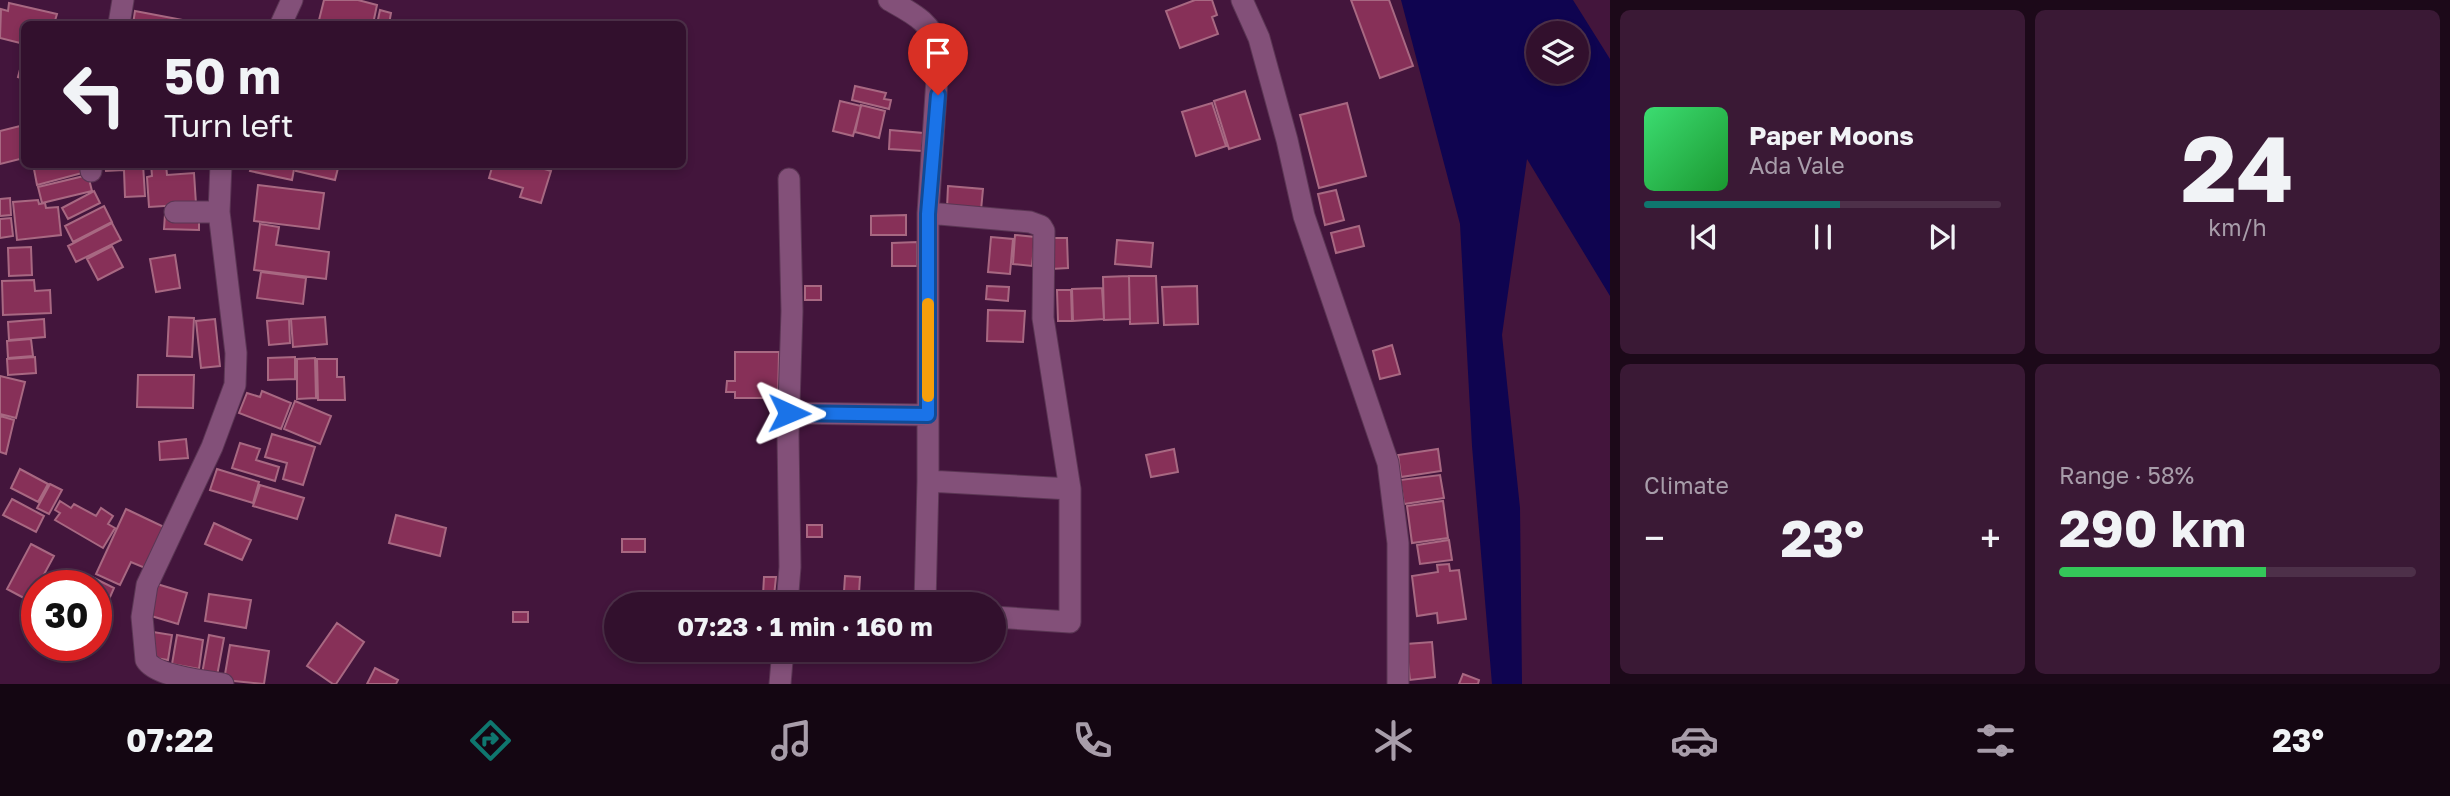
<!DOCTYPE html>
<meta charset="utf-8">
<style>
body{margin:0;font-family:"Golos Text",sans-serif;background:#3a1935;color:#f1f3f6;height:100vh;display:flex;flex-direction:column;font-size:26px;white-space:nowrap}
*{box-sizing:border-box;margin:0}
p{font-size:23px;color:#a89daa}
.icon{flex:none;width:38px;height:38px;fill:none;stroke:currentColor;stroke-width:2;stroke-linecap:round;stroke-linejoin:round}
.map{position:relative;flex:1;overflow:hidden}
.panel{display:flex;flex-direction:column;gap:10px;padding:10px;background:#1c0919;width:840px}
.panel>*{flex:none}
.guide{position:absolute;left:21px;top:21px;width:665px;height:147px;border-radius:10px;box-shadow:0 4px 10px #0003,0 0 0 2px #4d3049;background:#32102d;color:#f1f3f6;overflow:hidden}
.buttons{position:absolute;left:1526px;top:21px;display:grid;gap:14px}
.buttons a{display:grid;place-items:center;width:63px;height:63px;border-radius:50%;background:#32102d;box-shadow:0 4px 10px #0003,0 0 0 2px #4d3049;font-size:35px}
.speed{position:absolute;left:21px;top:570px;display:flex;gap:14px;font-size:35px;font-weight:700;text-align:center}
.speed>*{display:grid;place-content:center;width:91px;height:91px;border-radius:50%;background:#32102d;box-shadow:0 4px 10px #0003,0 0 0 2px #4d3049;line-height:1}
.speed .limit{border:10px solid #d22;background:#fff;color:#111}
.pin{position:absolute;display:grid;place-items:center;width:60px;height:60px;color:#fff;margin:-72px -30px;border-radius:50% 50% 50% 0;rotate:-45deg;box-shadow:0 0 7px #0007}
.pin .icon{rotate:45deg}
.me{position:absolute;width:77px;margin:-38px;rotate:91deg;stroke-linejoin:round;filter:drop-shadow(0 0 5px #0008)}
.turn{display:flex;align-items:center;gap:24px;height:147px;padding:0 28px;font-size:32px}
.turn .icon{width:91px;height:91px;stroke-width:2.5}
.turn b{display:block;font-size:49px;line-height:60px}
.big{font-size:52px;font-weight:700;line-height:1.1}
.panel .widget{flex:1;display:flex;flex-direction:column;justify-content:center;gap:10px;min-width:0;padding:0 24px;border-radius:10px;background:#3a1935}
.panel .dial{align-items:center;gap:0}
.dial b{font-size:91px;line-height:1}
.song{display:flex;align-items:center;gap:21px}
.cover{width:84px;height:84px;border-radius:10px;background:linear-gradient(135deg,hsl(140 70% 55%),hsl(130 70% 35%))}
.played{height:7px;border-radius:4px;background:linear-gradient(90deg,#0f766e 55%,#4d3049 55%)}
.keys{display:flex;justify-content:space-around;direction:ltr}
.heat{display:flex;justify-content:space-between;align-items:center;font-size:38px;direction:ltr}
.charge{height:10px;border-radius:5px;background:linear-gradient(90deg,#34c759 58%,#4d3049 0)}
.panel .tiles{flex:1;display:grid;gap:10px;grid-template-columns:repeat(2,1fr)}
.trip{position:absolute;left:604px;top:592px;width:402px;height:70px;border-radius:35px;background:#32102d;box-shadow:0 4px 10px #0003,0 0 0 2px #4d3049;font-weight:700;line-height:70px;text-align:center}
.menu{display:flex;height:112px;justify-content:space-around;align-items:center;background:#140612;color:#a89daa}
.menu .icon{width:49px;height:49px}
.menu .selected{color:#0f766e}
.menu b{font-size:32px;color:#f1f3f6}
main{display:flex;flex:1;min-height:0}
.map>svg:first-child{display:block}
</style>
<main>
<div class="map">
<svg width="1610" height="684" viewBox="0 0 1610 684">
<rect width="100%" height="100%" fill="#43153c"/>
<!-- water -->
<path fill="#0f0450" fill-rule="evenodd" d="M1401 0H1573L1610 59V296L1527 159 1502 335 1520 508 1522 684H1492L1472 446 1460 224ZM1538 33H1577V72H1538Z"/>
<!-- building -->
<path fill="#873058" stroke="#a86882" stroke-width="2" d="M324 0H358L377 5 373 24H318Z
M1195 0H1212L1217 15 1212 17 1218 34 1180 48 1166 11Z
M1351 0H1389L1413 66 1380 78Z
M9 3 57 14 54 24H24V44L0 38 1 9 8 11Z
M380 10 391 13 389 24H377Z
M135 11 188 21 187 24H133Z
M23 58H24V79L18 77Z
M855 86 886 93 884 99 891 100 889 109 852 100Z
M1245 91 1260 139 1229 149 1214 101Z
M840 101 861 106 853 136 833 131Z
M1212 103 1226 146 1196 156 1182 112Z
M1347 103 1366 176 1319 188 1300 115Z
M861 105 885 111 879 138 855 132Z
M24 125V158L0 164V131Z
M890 130 923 133 922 151 889 149Z
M33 164H84L86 172 37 185Z
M105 164H143L145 196 125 197 124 170 106 171Z
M151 164H166L167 175 194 173 196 204 149 207 147 177 152 176Z
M252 164H295L292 180 250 171Z
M297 164H339L335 180 296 171Z
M493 164H528L551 171 541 203 520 197 523 188 489 178Z
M88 175 92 191 42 203 38 187Z
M258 185 324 193 319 229 254 221Z
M948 186 983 189 981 210 947 208Z
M1336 190 1344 220 1325 225 1318 194Z
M94 191 100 203 68 219 62 208Z
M10 198 11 215 0 216V199Z
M38 200 39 204 45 203 46 208 58 207 61 235 17 240 13 202Z
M104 206 112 222 73 242 65 226Z
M165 214 199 216V230L164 229Z
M906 215V235H871V216Z
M11 218 13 236 0 238V219Z
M112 223 121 240 76 262 68 246Z
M260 224 279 227 276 245 329 252 326 279 254 270Z
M1359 226 1364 246 1336 253 1331 233Z
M1015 235 1035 237 1032 266 1013 264Z
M991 237 1013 239 1010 274 988 272Z
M1049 238H1067L1068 268 1051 269Z
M1117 240 1153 243 1151 267 1115 264Z
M917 242V266H892V243Z
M112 246 123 267 98 280 87 259Z
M31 247 32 275 9 276 8 248Z
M175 255 180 288 156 292 150 259Z
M261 272 306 278 303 304 257 298Z
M1129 276H1156L1158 323 1130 324Z
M1129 276 1130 319 1104 320 1103 277Z
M34 280 35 291 50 290 51 313 3 315 2 281Z
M805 286H821V300H805Z
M987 286 1009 287 1008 301 986 299Z
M1197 286 1198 324 1164 325 1162 287Z
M1102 288 1104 319 1073 321 1072 289Z
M1057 290H1071L1072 321H1058Z
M988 310 1025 311 1023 342 987 341Z
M169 317 194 318 192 357 167 356Z
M325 317 327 344 293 347 291 319Z
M44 319 45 337 9 340 8 322Z
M215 319 220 366 201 368 196 321Z
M289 319 290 343 269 345 267 321Z
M31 339 33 356 8 358 7 341Z
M1392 345 1400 374 1380 379 1373 351Z
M735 352H779L778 398H735V392H726L727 381H735Z
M35 357 36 373 8 375 7 359Z
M295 357V379L268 380V358Z
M315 358 316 398 297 399V359Z
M317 359H337V377H344L345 400H318Z
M138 375H194L193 408 137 407Z
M0 376 25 382 16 418 0 414Z
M262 391 291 403 281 429 239 413 247 393 260 397Z
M295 401 331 416 320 444 284 429Z
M0 416 14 420 6 454 0 452Z
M272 434 315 447 303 485 283 479 287 463 265 457Z
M186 439 188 458 160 460 159 442Z
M240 443 260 449 256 460 279 467 275 481 232 468Z
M1174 449 1178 472 1151 477 1146 455Z
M1438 449 1441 471 1401 477 1398 455Z
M20 469 48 484 38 502 11 488Z
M217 469 259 482 253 503 210 490Z
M1440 475 1444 498 1404 504 1400 480Z
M50 484 62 490 49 514 37 508Z
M260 485 304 498 297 519 253 506Z
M12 499 44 516 36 532 3 515Z
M60 501 71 508 74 504 96 516 101 508 113 516 108 524 115 528 103 548 55 520 60 513 55 510Z
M1443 501 1448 538 1412 543 1407 506Z
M126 509 164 527 145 568 131 562 120 585 96 574Z
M396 515 446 528 440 556 389 543Z
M214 523 251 540 242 560 205 544Z
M807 525H822V537H807Z
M622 539H645V552H622Z
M1449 540 1452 560 1420 564 1417 545Z
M31 544 54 556 42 578 53 583 52 586H37V605L7 589Z
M1449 564 1450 571 1459 570 1466 619 1438 623 1437 613 1417 616 1412 576 1438 572 1437 565Z
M88 575 114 588 107 604 96 599V586H83Z
M845 576 860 577 859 593 844 592Z
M764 577H776L774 596 763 595Z
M157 584 187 593 178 624 148 615Z
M209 594 251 600 246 628 205 621Z
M513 612H528V622H513Z
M337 623 364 642 336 684H333L307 666Z
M153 632 172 635 168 660 149 657Z
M177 635 203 640 199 669 172 664Z
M209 635 224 638 217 676 202 674Z
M1432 642 1435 677 1410 680 1406 644Z
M230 645 269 651 264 684 224 680Z
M375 668 398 680 396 684H367Z
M1463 674 1479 680 1478 684H1459Z"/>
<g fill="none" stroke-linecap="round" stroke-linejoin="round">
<!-- street casing -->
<g stroke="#5b3654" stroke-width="23">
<path id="street" d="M889 0C912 13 932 22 939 49L928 213V481L925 604
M1242 0 1259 38 1287 140 1304 216 1388 463 1398 543V684
M119 24 123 0
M281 24 292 0
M221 164 219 212 236 353 235 385 212 447 147 585 142 617 146 660C156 677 203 680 223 684
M91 171V164
M175 212H219
M928 213 1030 222 1041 226 1044 231 1043 318 1070 489V622L994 617
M789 413 928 415
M928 481 1070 489
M787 604 790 567 788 435 792 311 789 179
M780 684 783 649"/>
</g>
<!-- street -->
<use href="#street" stroke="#835079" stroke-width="21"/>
</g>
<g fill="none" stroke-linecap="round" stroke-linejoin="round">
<!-- route casing -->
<g stroke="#114b97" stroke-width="18">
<path id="route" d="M789 413 928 415V214L938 95"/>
</g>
<!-- route -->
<use href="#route" stroke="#1a73e8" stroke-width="12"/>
<!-- slow -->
<path stroke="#f59e0b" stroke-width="12" d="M928 304V396"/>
</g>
</svg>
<div class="buttons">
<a><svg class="icon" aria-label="layers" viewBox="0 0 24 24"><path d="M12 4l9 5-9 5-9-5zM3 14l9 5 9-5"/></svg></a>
</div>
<div class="speed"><div class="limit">30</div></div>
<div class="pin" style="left:938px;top:95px;background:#d93025"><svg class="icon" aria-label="arrive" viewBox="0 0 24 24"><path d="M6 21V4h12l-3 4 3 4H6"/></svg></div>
<svg class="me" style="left:789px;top:413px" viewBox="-20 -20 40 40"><path d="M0-17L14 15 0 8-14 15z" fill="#1a73e8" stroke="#fff" stroke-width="4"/></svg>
<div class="trip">07:23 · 1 min · 160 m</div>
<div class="guide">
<div class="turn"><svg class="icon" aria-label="left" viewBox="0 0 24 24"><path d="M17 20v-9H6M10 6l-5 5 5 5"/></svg><div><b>50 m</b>Turn left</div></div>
</div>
</div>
<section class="panel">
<div class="tiles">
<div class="widget">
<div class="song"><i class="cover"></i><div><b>Paper Moons</b><p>Ada Vale</p></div></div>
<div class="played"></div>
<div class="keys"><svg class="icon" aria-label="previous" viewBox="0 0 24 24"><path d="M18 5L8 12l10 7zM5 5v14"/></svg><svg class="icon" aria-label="pause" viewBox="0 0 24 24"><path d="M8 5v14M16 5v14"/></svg><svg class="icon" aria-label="next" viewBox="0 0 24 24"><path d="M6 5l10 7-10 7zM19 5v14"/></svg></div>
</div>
<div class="widget dial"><b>24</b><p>km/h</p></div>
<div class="widget"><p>Climate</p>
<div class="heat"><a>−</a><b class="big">23°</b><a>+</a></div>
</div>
<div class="widget"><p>Range · 58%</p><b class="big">290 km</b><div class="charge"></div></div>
</div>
</section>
</main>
<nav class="menu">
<b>07:22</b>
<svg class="icon selected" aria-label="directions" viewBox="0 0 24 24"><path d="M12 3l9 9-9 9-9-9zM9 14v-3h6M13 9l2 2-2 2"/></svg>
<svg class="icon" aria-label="music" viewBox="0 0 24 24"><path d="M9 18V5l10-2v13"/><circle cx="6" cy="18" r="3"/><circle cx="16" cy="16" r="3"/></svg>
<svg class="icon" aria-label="phone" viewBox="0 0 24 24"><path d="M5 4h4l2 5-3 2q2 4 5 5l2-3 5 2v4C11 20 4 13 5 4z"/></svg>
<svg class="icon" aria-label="climate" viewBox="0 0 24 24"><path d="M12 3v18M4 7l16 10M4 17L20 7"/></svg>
<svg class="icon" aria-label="car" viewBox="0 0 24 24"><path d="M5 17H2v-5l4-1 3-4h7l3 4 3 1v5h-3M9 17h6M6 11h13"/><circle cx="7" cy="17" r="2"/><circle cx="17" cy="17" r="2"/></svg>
<svg class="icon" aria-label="filters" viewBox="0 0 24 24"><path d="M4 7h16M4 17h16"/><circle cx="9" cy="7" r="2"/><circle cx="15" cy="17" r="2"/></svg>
<b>23°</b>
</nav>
